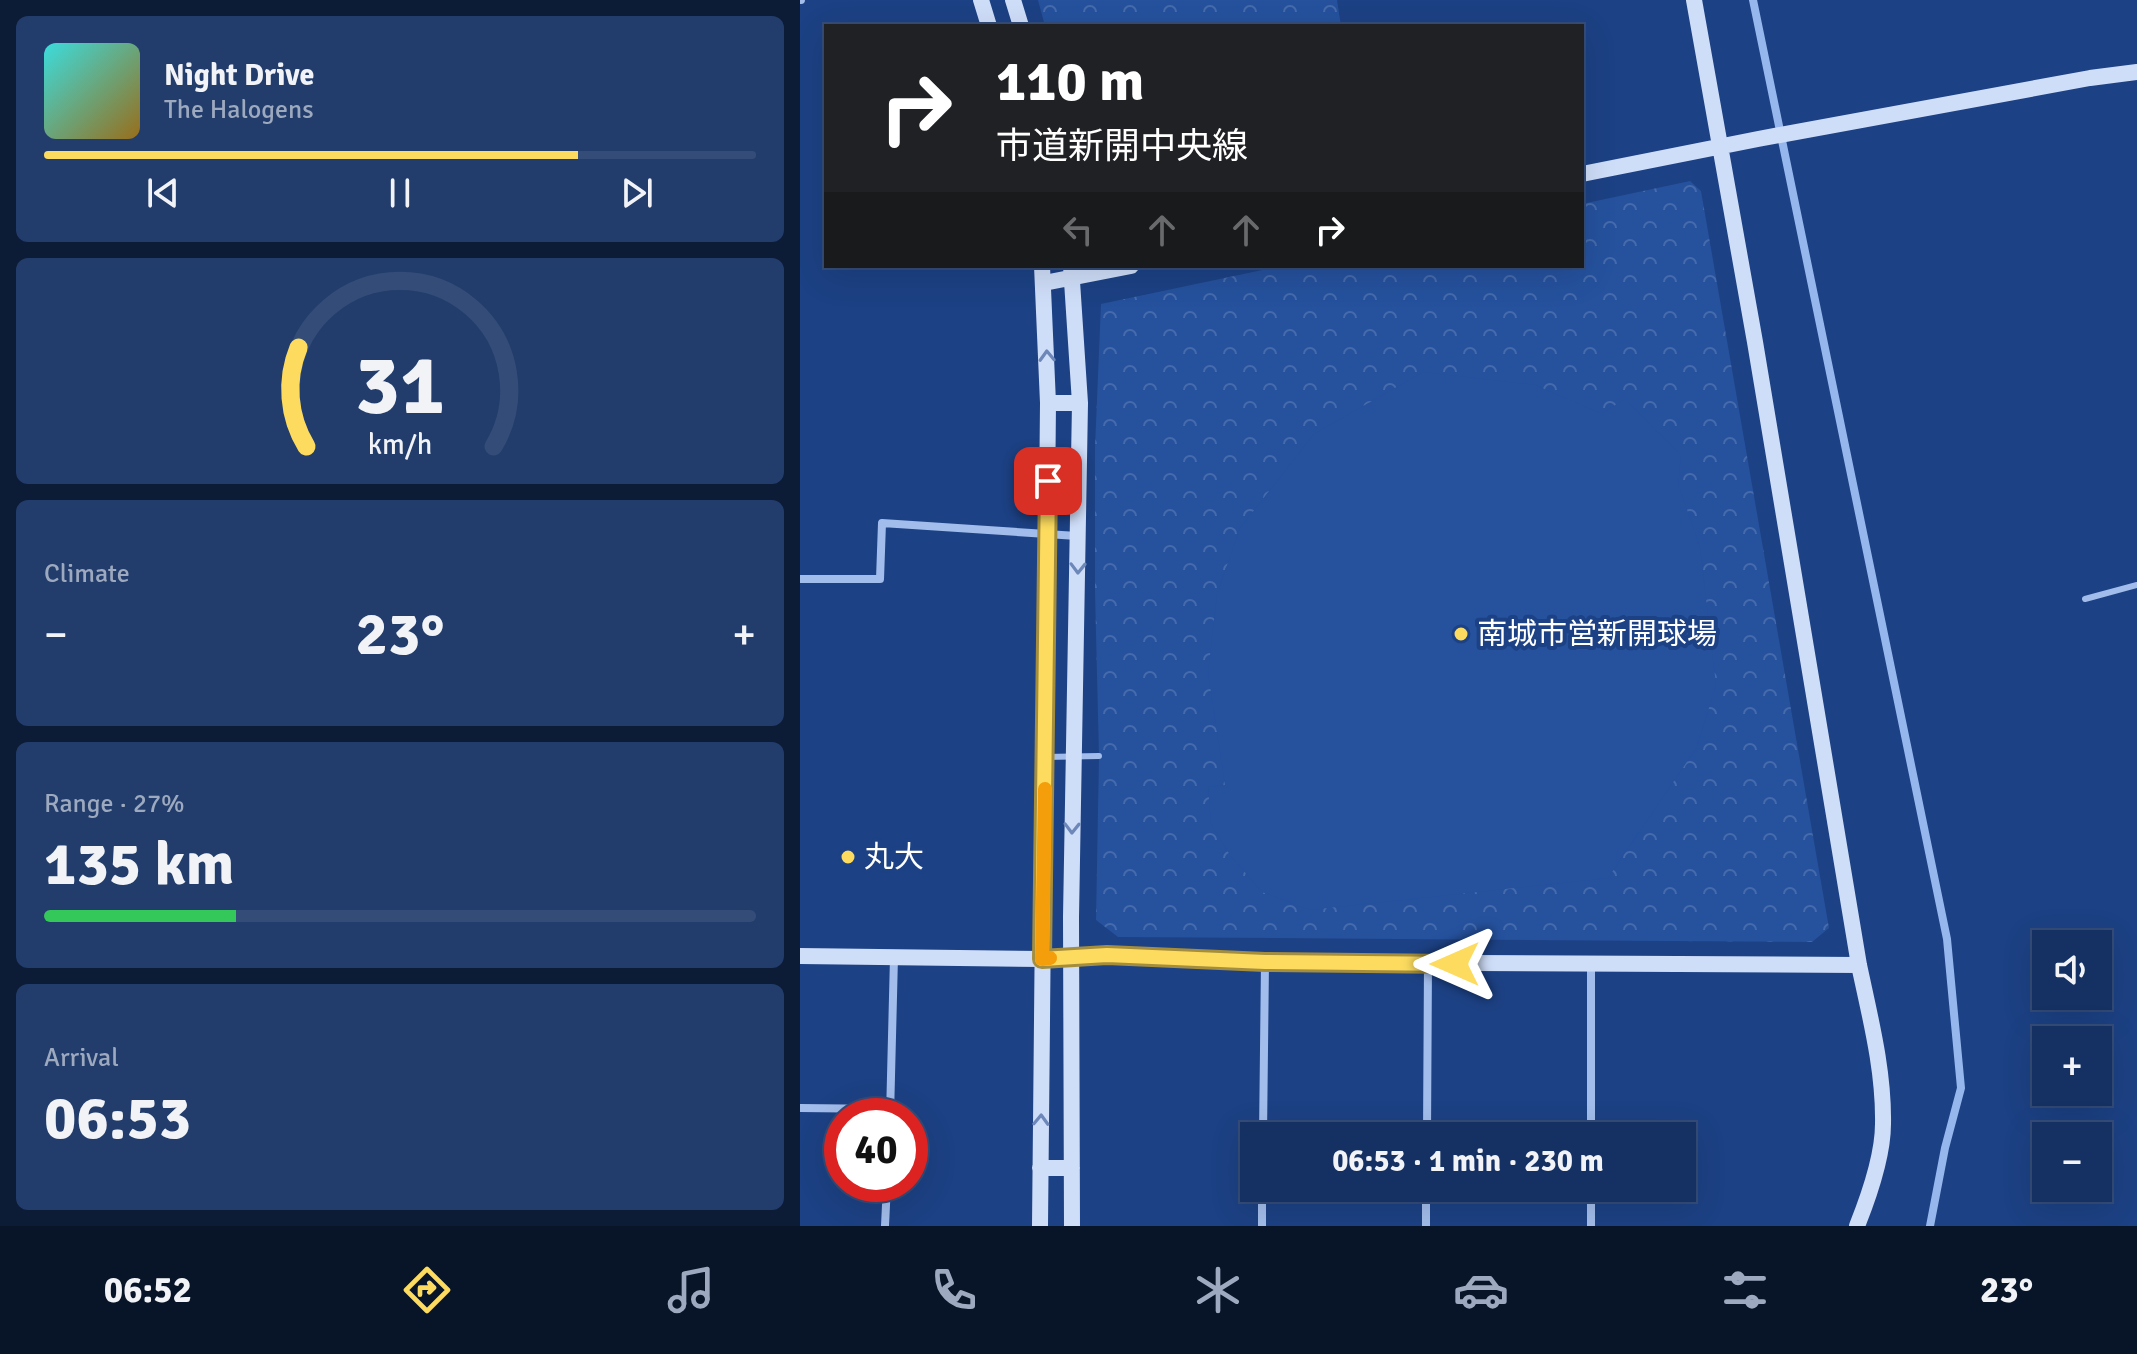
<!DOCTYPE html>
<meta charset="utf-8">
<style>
body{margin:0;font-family:Signika,"Noto Sans JP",sans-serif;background:#223d6c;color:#f1f3f6;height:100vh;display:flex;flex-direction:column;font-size:30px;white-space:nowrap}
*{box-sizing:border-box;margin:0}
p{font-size:26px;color:#9da9be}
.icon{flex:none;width:44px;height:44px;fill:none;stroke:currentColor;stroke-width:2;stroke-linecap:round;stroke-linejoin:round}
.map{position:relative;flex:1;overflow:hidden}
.drawer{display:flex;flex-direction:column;gap:16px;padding:16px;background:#0c1b36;width:800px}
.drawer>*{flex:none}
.guide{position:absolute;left:24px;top:24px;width:760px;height:244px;border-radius:0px;box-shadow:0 8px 32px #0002,0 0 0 2px #344c78;background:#202124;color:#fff;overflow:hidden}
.controls{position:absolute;left:1232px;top:930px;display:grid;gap:16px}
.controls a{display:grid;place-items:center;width:80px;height:80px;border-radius:0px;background:#153163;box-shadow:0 8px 32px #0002,0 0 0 2px #344c78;font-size:40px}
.speed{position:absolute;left:24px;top:1098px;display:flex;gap:16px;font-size:40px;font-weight:700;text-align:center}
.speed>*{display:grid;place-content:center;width:104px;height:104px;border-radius:50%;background:#153163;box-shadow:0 8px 32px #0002,0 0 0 2px #344c78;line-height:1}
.speed .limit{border:12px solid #d22;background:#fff;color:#111}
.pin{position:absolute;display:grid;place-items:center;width:68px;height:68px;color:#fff;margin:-34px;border-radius:16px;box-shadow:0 4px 12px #0006}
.me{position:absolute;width:88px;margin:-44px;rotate:270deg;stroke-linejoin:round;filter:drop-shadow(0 0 6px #0008)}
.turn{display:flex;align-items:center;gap:28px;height:168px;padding:0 40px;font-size:36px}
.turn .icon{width:104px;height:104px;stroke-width:2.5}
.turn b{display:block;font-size:56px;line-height:68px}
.lanes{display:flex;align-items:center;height:76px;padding:0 40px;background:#0003;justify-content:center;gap:40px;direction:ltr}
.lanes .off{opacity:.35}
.big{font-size:60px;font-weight:700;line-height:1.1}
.drawer .card{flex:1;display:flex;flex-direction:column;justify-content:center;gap:12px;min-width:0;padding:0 28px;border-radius:12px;background:#223d6c}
.drawer .dial{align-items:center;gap:0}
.dial svg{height:208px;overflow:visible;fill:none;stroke:#344c78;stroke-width:7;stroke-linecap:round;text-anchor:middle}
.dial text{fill:#f1f3f6;stroke:none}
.song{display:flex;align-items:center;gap:24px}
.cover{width:96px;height:96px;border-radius:12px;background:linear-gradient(135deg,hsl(180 70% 55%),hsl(40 70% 35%))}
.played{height:8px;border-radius:4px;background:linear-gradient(90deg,#fcdb5f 75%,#344c78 75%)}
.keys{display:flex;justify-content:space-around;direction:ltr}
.heat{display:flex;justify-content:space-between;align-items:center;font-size:44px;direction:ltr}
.charge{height:12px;border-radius:6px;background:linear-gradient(90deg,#34c759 27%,#344c78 0)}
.trip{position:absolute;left:440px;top:1122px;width:456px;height:80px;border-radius:0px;background:#153163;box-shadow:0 8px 32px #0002,0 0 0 2px #344c78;font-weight:700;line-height:80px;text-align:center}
.tab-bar{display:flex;height:128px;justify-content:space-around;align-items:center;background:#081428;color:#9da9be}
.tab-bar .icon{width:56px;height:56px}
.tab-bar .on{color:#fcdb5f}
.tab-bar b{font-size:36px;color:#f1f3f6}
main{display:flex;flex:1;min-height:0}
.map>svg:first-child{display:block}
</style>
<main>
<section class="drawer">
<div class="card">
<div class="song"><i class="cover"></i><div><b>Night Drive</b><p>The Halogens</p></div></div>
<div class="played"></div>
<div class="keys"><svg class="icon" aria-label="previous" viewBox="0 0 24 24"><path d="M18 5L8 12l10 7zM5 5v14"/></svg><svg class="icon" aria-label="pause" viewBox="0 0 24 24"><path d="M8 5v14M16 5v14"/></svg><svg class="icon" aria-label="next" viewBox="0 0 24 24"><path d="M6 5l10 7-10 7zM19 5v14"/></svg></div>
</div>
<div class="card dial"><svg viewBox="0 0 100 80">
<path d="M14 69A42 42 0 1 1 86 69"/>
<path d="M14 69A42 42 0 0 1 11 31" stroke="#fcdb5f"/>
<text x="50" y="56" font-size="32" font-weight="700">31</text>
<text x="50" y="72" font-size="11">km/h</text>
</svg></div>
<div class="card"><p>Climate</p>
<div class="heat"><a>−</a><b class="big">23°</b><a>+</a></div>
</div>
<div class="card"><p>Range · 27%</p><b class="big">135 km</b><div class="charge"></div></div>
<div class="card"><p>Arrival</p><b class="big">06:53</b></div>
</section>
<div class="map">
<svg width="1337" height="1226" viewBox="0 0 1337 1226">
<defs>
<pattern id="park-crowns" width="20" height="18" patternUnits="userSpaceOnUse" patternTransform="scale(2)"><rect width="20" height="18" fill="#25519d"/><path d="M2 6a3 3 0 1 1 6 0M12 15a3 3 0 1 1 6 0" fill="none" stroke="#466bac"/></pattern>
</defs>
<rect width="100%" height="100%" fill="#1c4184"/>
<!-- park -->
<path fill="url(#park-crowns)" d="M238 0H537L541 26H245Z
M890 181 901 191 1029 928 1012 942 318 937 296 920 299 756 295 592V447L301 304 482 266H782V204Z"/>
<!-- pitch -->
<path fill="#25519d" d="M623 372 735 385 802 414 824 399 881 455 878 484 900 547 916 685 897 747 808 878 509 910 462 892 430 855 411 824 408 787 425 785 408 673 417 594 440 528 514 434Z"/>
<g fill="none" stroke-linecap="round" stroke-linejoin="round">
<!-- stream -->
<path stroke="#95b7ed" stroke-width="8" d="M953 0 1147 939 1161 1088 1145 1148 1130 1226"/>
<!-- lane -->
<path stroke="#a2bdeb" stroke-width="6" d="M1285 599 1337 585
M245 757 299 756"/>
<!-- street -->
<path stroke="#a2bdeb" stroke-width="8" d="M0 0H1
M0 579H80L82 523 277 536
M791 964V1136
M0 1108 90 1109
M90 1116 94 957
M463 1136 465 962
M627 1136 628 963
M791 1188V1226
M85 1226 87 1184
M462 1226V1188
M626 1226V1188"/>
<!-- secondary -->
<path stroke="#ceddf8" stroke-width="16" d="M181 0 189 26
M213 0 221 26
M894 0 955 342 1059 965C1070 1017 1084 1070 1083 1124 1083 1156 1069 1196 1057 1226
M782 174 958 139 1290 78 1337 72
M271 266 280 403 271 917 272 1226
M244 283 331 266
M248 403H280
M0 956 242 959 307 955 465 962 1059 965
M240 1168H272
M240 1226 248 403 242 266"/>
</g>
<!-- one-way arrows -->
<defs><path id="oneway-chevron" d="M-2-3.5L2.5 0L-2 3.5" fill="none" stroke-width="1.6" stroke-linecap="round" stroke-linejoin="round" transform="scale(2)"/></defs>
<g stroke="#6c87b8">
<use href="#oneway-chevron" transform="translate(247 356) rotate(-92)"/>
<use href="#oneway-chevron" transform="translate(278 568) rotate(91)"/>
<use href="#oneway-chevron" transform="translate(272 828) rotate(91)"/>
<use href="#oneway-chevron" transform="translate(241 1120) rotate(-88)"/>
</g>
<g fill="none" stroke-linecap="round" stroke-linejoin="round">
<!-- route casing -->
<g stroke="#a48e3e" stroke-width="20">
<path id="route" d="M248 481 242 959 307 955 465 962 655 964"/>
</g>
<!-- route -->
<use href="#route" stroke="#fcdb5f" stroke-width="14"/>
<!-- slow -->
<path stroke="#f59e0b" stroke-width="14" d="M245 789 242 959 250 958"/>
</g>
<!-- markers -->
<g fill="#fcdb5f" stroke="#1c4184" stroke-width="3">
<circle cx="661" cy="634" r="8"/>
<circle cx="48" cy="857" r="8"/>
</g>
<g text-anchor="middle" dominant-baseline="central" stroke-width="8" stroke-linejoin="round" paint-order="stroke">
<!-- poi labels -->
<g font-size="30" fill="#fff" stroke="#1c4184" text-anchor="start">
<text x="677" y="634">南城市営新開球場</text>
<text x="64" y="857">丸大</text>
</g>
</g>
</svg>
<div class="controls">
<a><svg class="icon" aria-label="sound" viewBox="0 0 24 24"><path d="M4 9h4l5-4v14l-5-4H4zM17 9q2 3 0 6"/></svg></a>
<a>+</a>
<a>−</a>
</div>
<div class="speed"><div class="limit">40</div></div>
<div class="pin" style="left:248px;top:481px;background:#d93025"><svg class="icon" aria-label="arrive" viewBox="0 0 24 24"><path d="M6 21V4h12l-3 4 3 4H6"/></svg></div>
<svg class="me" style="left:655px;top:964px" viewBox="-20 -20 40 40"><path d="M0-17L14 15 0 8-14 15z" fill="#fcdb5f" stroke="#fff" stroke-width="4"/></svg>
<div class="trip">06:53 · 1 min · 230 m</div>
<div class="guide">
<div class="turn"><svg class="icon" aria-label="right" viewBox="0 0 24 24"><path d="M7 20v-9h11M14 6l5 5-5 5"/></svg><div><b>110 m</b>市道新開中央線</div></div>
<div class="lanes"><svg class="icon off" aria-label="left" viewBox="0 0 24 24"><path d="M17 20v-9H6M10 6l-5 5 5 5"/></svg><svg class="icon off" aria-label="ahead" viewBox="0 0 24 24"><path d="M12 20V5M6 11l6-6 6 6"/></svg><svg class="icon off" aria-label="ahead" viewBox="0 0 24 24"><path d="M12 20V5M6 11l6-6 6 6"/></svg><svg class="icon" aria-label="right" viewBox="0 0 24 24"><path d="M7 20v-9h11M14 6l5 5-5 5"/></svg></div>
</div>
</div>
</main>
<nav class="tab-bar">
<b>06:52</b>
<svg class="icon on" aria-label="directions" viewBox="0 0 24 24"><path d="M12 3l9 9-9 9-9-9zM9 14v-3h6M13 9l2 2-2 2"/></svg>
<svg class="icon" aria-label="music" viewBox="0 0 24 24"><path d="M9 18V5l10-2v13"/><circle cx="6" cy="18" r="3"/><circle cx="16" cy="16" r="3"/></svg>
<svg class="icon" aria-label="phone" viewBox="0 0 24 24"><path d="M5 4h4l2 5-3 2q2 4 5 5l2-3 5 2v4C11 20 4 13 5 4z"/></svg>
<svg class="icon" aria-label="climate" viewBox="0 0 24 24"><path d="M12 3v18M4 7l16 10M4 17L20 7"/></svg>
<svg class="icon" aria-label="car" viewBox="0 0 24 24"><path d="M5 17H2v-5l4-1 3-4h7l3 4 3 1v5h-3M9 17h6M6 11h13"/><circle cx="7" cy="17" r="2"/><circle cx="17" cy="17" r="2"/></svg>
<svg class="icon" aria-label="filters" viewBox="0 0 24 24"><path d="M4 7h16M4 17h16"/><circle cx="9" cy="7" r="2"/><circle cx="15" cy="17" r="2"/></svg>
<b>23°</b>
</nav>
